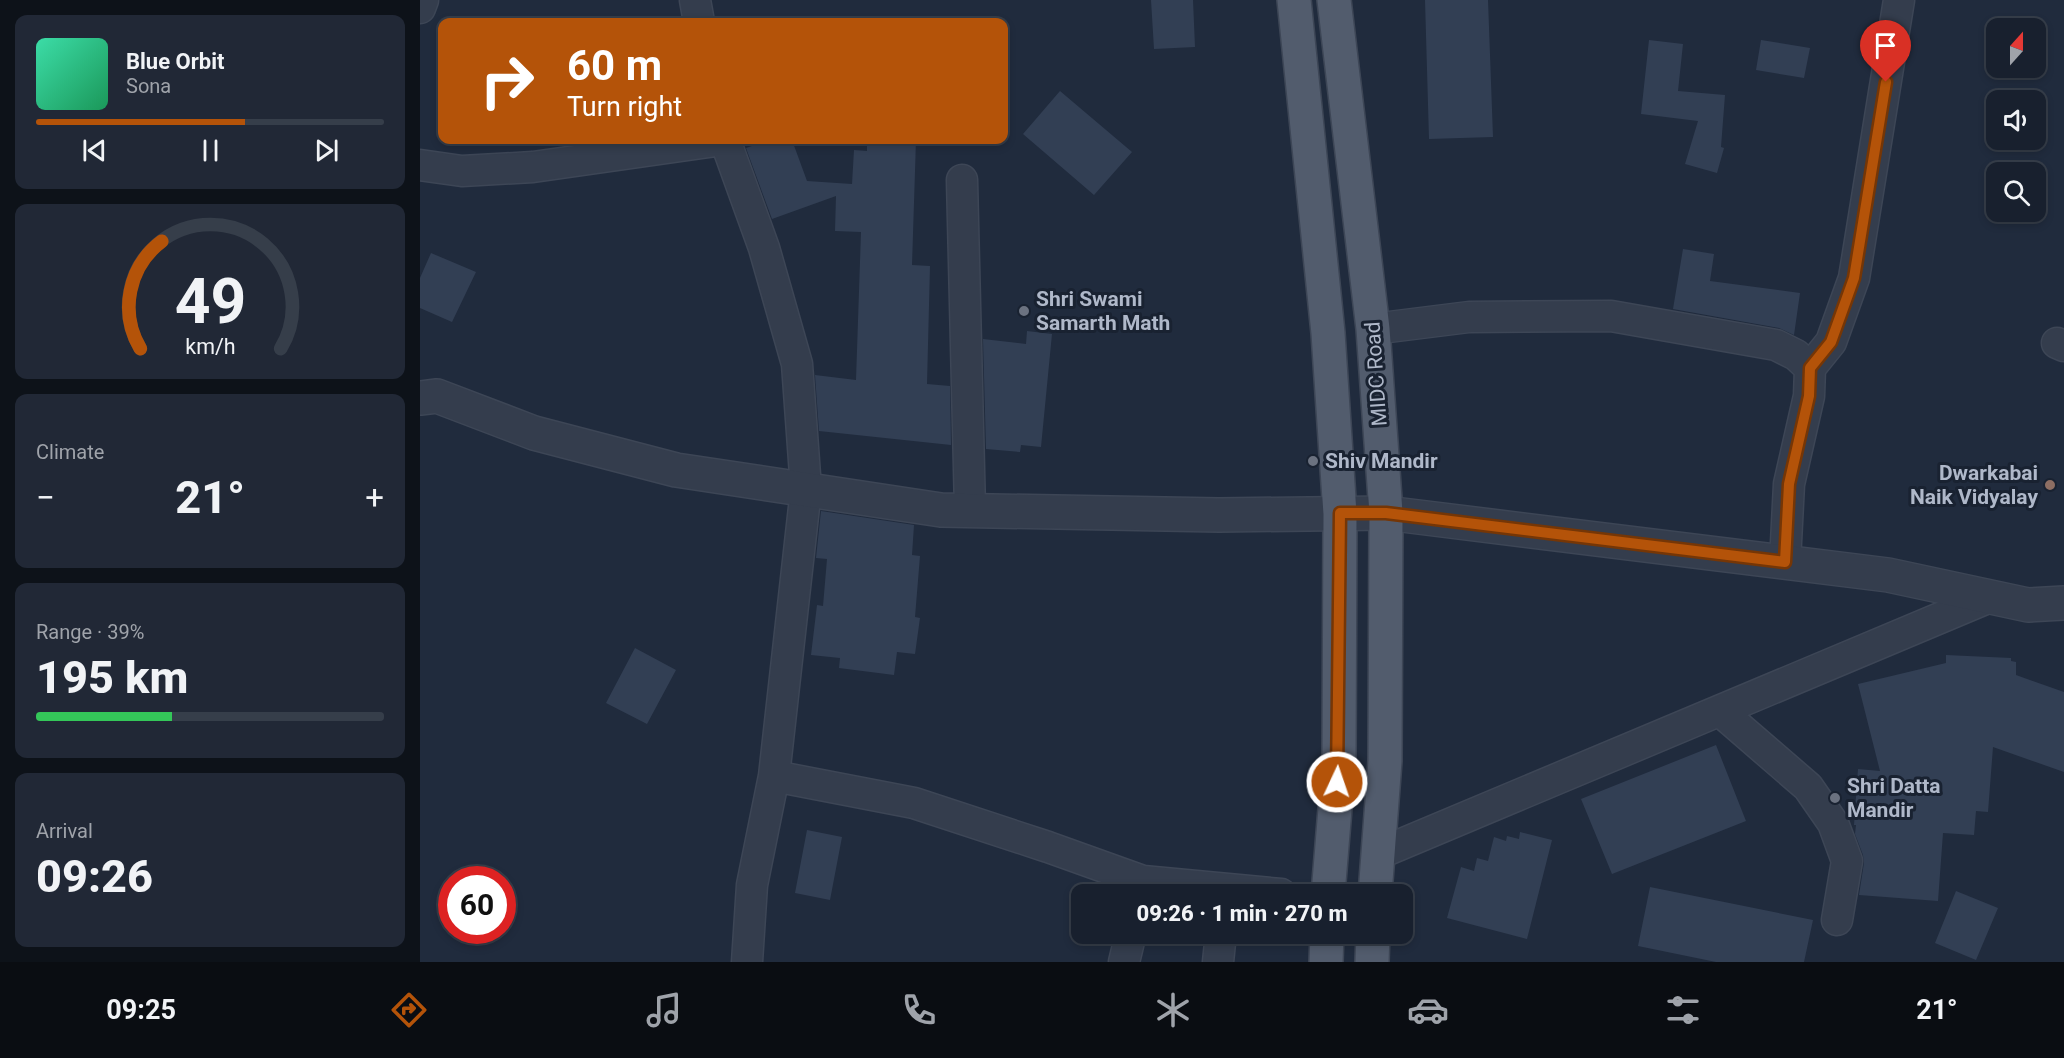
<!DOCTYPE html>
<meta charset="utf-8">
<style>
body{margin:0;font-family:Roboto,sans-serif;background:#212836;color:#f1f3f6;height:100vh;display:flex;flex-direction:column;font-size:22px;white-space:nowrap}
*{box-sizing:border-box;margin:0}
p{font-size:20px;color:#9fa3aa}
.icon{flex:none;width:33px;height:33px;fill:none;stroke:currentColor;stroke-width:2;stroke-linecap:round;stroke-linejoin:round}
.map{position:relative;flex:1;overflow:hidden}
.drawer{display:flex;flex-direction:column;gap:15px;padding:15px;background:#0d1219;width:420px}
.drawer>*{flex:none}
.top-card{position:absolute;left:18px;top:18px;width:570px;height:126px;border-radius:12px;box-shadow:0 3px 9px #0003,0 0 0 2px #363e4a;background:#b45309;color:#fff;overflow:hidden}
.needle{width:39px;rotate:21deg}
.tools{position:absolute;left:1566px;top:18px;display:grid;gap:12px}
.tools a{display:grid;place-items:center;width:60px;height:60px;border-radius:12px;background:#18202e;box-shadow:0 3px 9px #0003,0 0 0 2px #363e4a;font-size:30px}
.speed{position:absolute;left:18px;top:866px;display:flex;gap:12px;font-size:30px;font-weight:700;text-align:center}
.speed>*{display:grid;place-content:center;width:78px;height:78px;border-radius:50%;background:#18202e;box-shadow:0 3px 9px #0003,0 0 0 2px #363e4a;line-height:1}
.speed .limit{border:9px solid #d22;background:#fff;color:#111}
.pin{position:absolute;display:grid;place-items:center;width:51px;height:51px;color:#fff;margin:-62px -26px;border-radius:50% 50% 50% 0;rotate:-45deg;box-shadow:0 0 6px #0007}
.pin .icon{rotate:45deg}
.me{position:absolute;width:66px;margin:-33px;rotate:3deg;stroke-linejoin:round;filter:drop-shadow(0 0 4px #0008)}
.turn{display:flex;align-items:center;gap:21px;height:126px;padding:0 30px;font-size:27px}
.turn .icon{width:78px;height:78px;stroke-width:2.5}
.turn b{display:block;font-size:42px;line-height:51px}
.big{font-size:45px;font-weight:800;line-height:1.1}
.drawer .tile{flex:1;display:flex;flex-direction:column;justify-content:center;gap:9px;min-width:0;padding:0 21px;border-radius:12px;background:#212836}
.drawer .dial{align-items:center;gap:0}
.dial svg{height:156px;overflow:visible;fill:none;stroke:#363e4a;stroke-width:7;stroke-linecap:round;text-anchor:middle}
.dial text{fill:#f1f3f6;stroke:none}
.song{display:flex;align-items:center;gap:18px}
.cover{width:72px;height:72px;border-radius:9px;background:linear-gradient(135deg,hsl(160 70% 55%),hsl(150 70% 35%))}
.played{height:6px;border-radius:3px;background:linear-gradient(90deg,#b45309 60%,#363e4a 60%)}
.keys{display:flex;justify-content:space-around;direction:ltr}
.heat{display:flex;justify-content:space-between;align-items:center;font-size:33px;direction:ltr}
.charge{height:9px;border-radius:4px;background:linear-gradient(90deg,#34c759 39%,#363e4a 0)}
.trip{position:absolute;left:651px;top:884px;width:342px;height:60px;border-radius:12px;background:#18202e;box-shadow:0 3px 9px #0003,0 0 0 2px #363e4a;font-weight:800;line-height:60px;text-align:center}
.menu{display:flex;height:96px;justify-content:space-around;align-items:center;background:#0a0d12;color:#9fa3aa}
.menu .icon{width:42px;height:42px}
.menu .current{color:#b45309}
.menu b{font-size:27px;color:#f1f3f6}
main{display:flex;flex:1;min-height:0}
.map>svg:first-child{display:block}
</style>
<main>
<section class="drawer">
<div class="tile">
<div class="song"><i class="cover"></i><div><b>Blue Orbit</b><p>Sona</p></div></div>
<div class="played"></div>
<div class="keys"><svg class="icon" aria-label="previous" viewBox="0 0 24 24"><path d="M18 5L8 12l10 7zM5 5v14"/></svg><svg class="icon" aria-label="pause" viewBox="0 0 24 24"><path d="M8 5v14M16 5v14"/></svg><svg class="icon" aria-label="next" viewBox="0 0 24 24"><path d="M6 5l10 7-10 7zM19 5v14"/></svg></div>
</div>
<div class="tile dial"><svg viewBox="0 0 100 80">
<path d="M14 69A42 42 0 1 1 86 69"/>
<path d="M14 69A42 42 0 0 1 25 14" stroke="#b45309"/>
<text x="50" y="56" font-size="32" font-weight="700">49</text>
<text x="50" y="72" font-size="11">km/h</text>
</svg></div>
<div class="tile"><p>Climate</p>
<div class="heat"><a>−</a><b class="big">21°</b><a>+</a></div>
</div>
<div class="tile"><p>Range · 39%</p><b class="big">195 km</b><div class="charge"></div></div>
<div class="tile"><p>Arrival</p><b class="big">09:26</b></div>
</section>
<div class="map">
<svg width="1644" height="962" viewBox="0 0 1644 962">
<rect width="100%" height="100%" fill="#202b3d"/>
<!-- building -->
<path fill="#323f54" d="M731 0H773L775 47 734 49Z
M1005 0H1068L1073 137 1009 139Z
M1229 40 1263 44 1258 91 1305 95 1301 147 1304 148 1297 173 1265 164 1278 121 1221 114Z
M1341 40 1390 48 1384 78 1336 70Z
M640 91 712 152 674 195 603 134Z
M349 140H372L387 181 432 184 434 150 447 151V140H496L492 265 510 266 507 384 530 386 531 445 399 431 395 375 436 380 441 232 415 231 416 196 352 219 326 148Z
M1263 249 1294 254 1290 281 1380 293 1374 335 1359 328 1253 309Z
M11 253 56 272 32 322 0 308V278Z
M607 331 632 334 621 447 601 445 600 452 566 449 563 339 606 344Z
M401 511 494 525 492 555 500 556 495 617 500 618 495 654 477 652 474 675 419 668 420 658 391 655 397 605 403 606 407 559 396 558Z
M215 648 256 670 227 724 186 703Z
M1526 655 1591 658V661L1596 662V675L1644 692V772L1573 747 1568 812 1556 811 1554 835 1523 833 1518 901 1439 895 1444 863 1443 855 1435 834 1436 825H1434L1438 769 1460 771 1438 684 1526 663Z
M1296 745 1326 821 1192 874 1161 799Z
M387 830 422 837 410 900 375 893Z
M1100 832 1132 840 1107 939 1027 918 1041 867 1054 871 1057 858 1068 861 1074 837 1086 841 1087 836 1099 839Z
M1230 887 1393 920 1384 962H1296L1218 946Z
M1536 891 1578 908 1556 960 1515 943Z"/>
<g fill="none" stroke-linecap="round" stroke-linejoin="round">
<!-- minor casing -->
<g stroke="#3d4656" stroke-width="33">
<path id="minor" d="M275 0 279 22
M0 8 3 0
M305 140 344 248 377 364 386 489 354 776
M0 165 42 171 113 167 303 140
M542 180 550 510
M953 329 1049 317 1191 316 1356 345 1376 355 1390 368 1389 396 1369 484 1365 562
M1637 343 1644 346
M1390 368 1411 342 1434 278 1479 0
M1300 711 1388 787 1413 823 1427 861 1417 920
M958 854 1570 597
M327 962 332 885 354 776 494 803 628 847 723 881 861 894
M704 962 711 933
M798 962 801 933"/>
</g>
<!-- tertiary casing -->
<g stroke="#3d4656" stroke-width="36">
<path id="tertiary" d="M0 398 17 396 114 433 256 470 521 510 799 515 966 513 1468 575 1608 605 1644 603"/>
</g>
<!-- primary casing -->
<g stroke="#3d4656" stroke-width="36">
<path id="primary" d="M874 0 908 333 920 514 919 760 908 894
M914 0 953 329 966 513 965 761 955 894
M906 962 907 933
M952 962 953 933"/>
</g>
<!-- minor -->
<use href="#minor" stroke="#343d4d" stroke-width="30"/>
<!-- tertiary -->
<use href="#tertiary" stroke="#343d4d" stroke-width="33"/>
<!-- primary -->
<use href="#primary" stroke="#525c6d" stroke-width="33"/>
</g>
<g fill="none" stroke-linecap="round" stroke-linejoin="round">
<!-- route casing -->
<g stroke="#753606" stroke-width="15">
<path id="route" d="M917 782 920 513H966L1365 562 1369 484 1389 396 1390 368 1411 342 1434 278 1466 82"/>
</g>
<!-- route -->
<use href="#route" stroke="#b45309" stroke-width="10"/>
</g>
<!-- markers -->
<g fill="#6b7280" stroke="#192231" stroke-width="2">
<circle cx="604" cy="311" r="6"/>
<circle cx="893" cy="461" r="6"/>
<circle cx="1415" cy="798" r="6"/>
</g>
<circle fill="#8d6e63" stroke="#192231" stroke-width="2" cx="1630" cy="485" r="6"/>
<g text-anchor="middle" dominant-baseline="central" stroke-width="6" stroke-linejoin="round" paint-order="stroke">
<!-- poi labels -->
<g font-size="21" font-weight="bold" fill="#afb8c9" stroke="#192231" text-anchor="start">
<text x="616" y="299">Shri Swami<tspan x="616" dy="24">Samarth Math</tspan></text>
<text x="905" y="461">Shiv Mandir</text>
<text x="1618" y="473" text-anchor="end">Dwarkabai<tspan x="1618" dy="24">Naik Vidyalay</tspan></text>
<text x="1427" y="786">Shri Datta<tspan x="1427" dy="24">Mandir</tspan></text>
</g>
<!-- street labels -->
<g font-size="21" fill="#afb8c9" stroke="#192231">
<text transform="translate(956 374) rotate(-94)">MIDC Road</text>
</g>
</g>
</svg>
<div class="tools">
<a><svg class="needle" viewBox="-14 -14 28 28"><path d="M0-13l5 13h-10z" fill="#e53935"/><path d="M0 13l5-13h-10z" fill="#9fa3aa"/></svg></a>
<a><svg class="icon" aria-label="sound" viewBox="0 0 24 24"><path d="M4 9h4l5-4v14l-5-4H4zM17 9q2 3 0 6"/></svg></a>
<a><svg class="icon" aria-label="search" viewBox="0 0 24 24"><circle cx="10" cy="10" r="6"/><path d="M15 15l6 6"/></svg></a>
</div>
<div class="speed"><div class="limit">60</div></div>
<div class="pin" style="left:1466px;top:82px;background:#d93025"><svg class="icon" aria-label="arrive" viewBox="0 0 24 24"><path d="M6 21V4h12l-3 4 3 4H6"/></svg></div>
<svg class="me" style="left:917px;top:782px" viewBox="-20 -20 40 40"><circle r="17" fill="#b45309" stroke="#fff" stroke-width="3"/><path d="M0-11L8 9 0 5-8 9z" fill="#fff"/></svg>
<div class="trip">09:26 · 1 min · 270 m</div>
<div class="top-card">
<div class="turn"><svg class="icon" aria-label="right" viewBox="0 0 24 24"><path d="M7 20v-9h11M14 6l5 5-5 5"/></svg><div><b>60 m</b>Turn right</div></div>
</div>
</div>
</main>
<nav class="menu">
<b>09:25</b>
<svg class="icon current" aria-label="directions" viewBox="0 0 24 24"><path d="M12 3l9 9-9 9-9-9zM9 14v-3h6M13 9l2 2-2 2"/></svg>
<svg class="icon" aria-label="music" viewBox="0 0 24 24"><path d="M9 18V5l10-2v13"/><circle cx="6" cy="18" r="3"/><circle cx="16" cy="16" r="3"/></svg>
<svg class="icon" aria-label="phone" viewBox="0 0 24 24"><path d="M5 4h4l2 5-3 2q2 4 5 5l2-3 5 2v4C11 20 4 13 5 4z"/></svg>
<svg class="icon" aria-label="climate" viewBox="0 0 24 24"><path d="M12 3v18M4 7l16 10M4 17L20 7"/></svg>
<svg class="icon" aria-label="car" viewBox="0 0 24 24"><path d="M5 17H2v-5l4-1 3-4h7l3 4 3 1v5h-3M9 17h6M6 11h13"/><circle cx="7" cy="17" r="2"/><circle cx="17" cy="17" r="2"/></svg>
<svg class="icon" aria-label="filters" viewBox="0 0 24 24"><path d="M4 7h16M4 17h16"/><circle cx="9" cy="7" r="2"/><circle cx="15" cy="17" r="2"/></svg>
<b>21°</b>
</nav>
